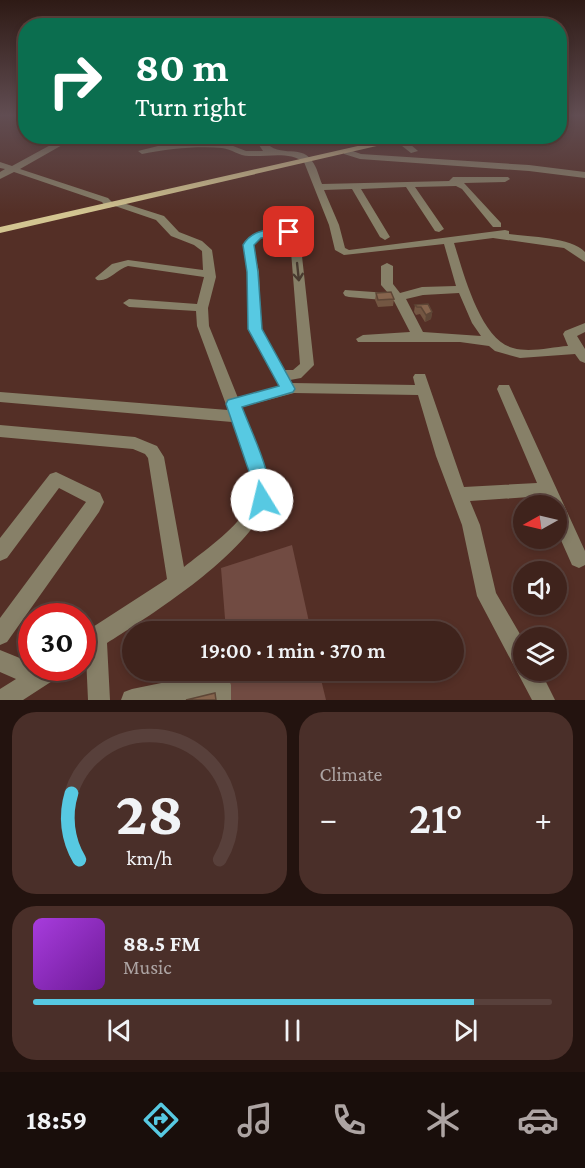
<!DOCTYPE html>
<meta charset="utf-8">
<style>
body{margin:0;font-family:"Crimson Pro",serif;background:#4a2f29;color:#f1f3f6;height:100vh;display:flex;flex-direction:column;font-size:22px;white-space:nowrap}
*{box-sizing:border-box;margin:0}
p{font-size:20px;color:#ada4a3}
.icon{flex:none;width:33px;height:33px;fill:none;stroke:currentColor;stroke-width:2;stroke-linecap:round;stroke-linejoin:round}
.map{position:relative;height:700px;overflow:hidden}
.panel{display:flex;flex-direction:column;gap:12px;padding:12px;background:#23130f;flex:1}
.panel>*{flex:none}
.top-card{position:absolute;left:18px;top:18px;width:549px;height:126px;border-radius:24px;box-shadow:0 3px 9px #0003,0 0 0 2px #58403b;background:#0b6e4f;color:#fff;overflow:hidden}
.needle{width:39px;rotate:262deg}
.buttons{position:absolute;left:513px;top:495px;display:grid;gap:12px}
.buttons a{display:grid;place-items:center;width:54px;height:54px;border-radius:50%;background:#3f231c;box-shadow:0 3px 9px #0003,0 0 0 2px #58403b;font-size:30px}
.speed{position:absolute;left:18px;top:603px;display:flex;gap:12px;font-size:30px;font-weight:700;text-align:center}
.speed>*{display:grid;place-content:center;width:78px;height:78px;border-radius:50%;background:#3f231c;box-shadow:0 3px 9px #0003,0 0 0 2px #58403b;line-height:1}
.speed .limit{border:9px solid #d22;background:#fff;color:#111}
.pin{position:absolute;display:grid;place-items:center;width:51px;height:51px;color:#fff;margin:-26px;border-radius:12px;box-shadow:0 3px 9px #0006}
.me{position:absolute;width:66px;margin:-33px;rotate:351deg;stroke-linejoin:round;filter:drop-shadow(0 0 4px #0008)}
.turn{display:flex;align-items:center;gap:21px;height:126px;padding:0 18px;font-size:27px}
.turn .icon{width:78px;height:78px;stroke-width:2.5}
.turn b{display:block;font-size:42px;line-height:51px}
.big{font-size:45px;font-weight:600;line-height:1.1}
.panel .widget{flex:1;display:flex;flex-direction:column;justify-content:center;gap:9px;min-width:0;padding:0 21px;border-radius:24px;background:#4a2f29}
.panel .dial{align-items:center;gap:0}
.dial svg{height:156px;overflow:visible;fill:none;stroke:#58403b;stroke-width:7;stroke-linecap:round;text-anchor:middle}
.dial text{fill:#f1f3f6;stroke:none}
.song{display:flex;align-items:center;gap:18px}
.cover{width:72px;height:72px;border-radius:9px;background:linear-gradient(135deg,hsl(280 70% 55%),hsl(280 70% 35%))}
.played{height:6px;border-radius:3px;background:linear-gradient(90deg,#57c9e2 85%,#58403b 85%)}
.keys{display:flex;justify-content:space-around;direction:ltr}
.heat{display:flex;justify-content:space-between;align-items:center;font-size:33px;direction:ltr}
.panel .tiles{flex:1;display:grid;gap:12px;grid-template-columns:1fr 1fr}
.widget:last-child{grid-column:span 2}
.trip{position:absolute;left:122px;top:621px;width:342px;height:60px;border-radius:30px;background:#3f231c;box-shadow:0 3px 9px #0003,0 0 0 2px #58403b;font-weight:600;line-height:60px;text-align:center}
.menu{display:flex;height:96px;justify-content:space-around;align-items:center;background:#190e0b;color:#ada4a3}
.menu .icon{width:42px;height:42px}
.menu .on{color:#57c9e2}
.menu b{font-size:27px;color:#f1f3f6}
.map>svg:first-child{display:block}
</style>
<div class="map">
<svg width="585" height="700" viewBox="0 0 585 700">
<rect width="100%" height="100%" fill="#542f26"/>
<!-- green -->
<path fill="#714b42" d="M292 545 311 631H226L221 568Z
M228 671H319L326 700H230Z"/>
<g fill="none" stroke-linecap="round" stroke-linejoin="round">
<!-- minor -->
<path fill="#878068" fill-rule="evenodd" d="M67 136H78L20 169 108 198 113 203 120 202 164 216 179 232 202 241 212 250 216 277 208 308 209 326 238 398 280 387 249 329 247 272 243 245C254 229 274 226 293 230L300 238 314 365 301 378 290 380 292 383 415 385 413 377 415 374H425L464 487 537 483 497 389 499 385H509L585 551V565L579 568 572 565 556 529V506H547L543 496 470 501 480 525 496 593 524 641V670H540L555 700H532L477 596 462 525 436 456 418 395 294 393 242 407 269 481C279 536 149 616 107 643L110 700H88L86 656 82 657V634L167 579 148 458 145 454 133 449 0 437V425L135 437 157 446 164 457 184 567C205 550 249 521 253 493 256 475 239 440 232 422L0 402V392L228 410 197 326 196 311 129 307 123 303 129 299 197 304 204 277 128 266C117 269 109 282 97 280L95 278 112 264 128 260 203 270 202 251 194 245 171 236 156 220 115 206 107 208 102 202 14 172 0 179V172L5 169 0 168V162L12 166ZM272 235H286L290 239 300 364 293 370H285L261 329 259 272 253 245 259 239Z
M253 136H261C276 162 300 142 312 161 317 167 319 177 322 184L449 181 453 177H508L510 179 505 182 464 183 501 223V227H493L462 189 456 186 415 187 444 229 439 232 435 231 406 187 361 189 390 237 385 240 380 237 352 189 324 190 339 225 345 248 349 250 505 230 509 231V234C530 237 571 237 585 252V262L564 248 493 238 454 243C463 271 480 340 513 348 530 353 551 347 568 346L563 334 565 331 585 323V332L577 336 585 349V363L580 361 575 354 520 358 495 351 489 346 460 342H358L356 339 363 335 410 332 394 301 349 297 345 296 343 293 345 290 388 293 381 285V266L387 263 393 266V284L400 293 422 287 456 286 444 244 344 255 335 250 329 225 304 162C289 151 267 157 249 156 239 156 232 149 222 148 196 146 168 149 142 154L138 151 162 145 204 143 228 144 246 151H263ZM459 293 472 323 481 336 423 332 406 299 423 295Z
M415 136 443 139 471 136C456 147 430 146 415 136Z
M397 138H403L418 151 411 153 397 142Z
M347 149 361 154 529 165 585 172V178L529 171 360 159 344 154V150Z
M56 472 100 493 104 502 99 512 7 642 0 645V618L86 502 59 488 7 558 0 561V538L50 474Z
M0 650 32 663V668H63L60 676 23 700H0V689L16 679 0 672Z
M215 672 228 677 231 685V700H209V695L186 700H121L124 692 132 689Z"/>
<!-- major -->
<path fill="#d3c591" fill-rule="evenodd" d="M402 136H420L0 233V227Z"/>
</g>
<!-- wall -->
<path fill="#735642" d="M376 293 394 299 393 306 378 307 375 300Z
M415 305 432 312 431 319 425 322 420 314 416 315 414 312Z"/>
<!-- shaded-wall -->
<path fill="#5e4636" d="M432 312 431 319 425 322 426 315Z"/>
<!-- building -->
<path fill="#86644d" stroke="#5e4636" stroke-width="1.5" d="M391 292 394 299 378 300 376 293Z
M428 304 432 312 426 315 421 307H417L415 305Z
M215 693 216 700H186Z"/>
<!-- one-way arrows -->
<defs><path id="oneway-shaft" d="M-6 0H5M1.5-3L5.5 0L1.5 3" fill="none" stroke-width="1.6" stroke-linecap="round" stroke-linejoin="round" transform="scale(1.5)"/></defs>
<use stroke="#493b30" href="#oneway-shaft" transform="translate(298 272) rotate(84)"/>
<!-- sky -->
<linearGradient id="sky" x2="0" y2="1"><stop stop-color="#2e1a15"/><stop offset="0.54" stop-color="#614d52"/><stop offset="1" stop-color="#614d52" stop-opacity="0"/></linearGradient>
<rect width="585" height="213" fill="url(#sky)"/>
<!-- route -->
<path fill="#57c9e2" stroke="#398393" stroke-width="1.5" d="M289 228 292 229V234L261 238 254 245 258 272 262 329 295 389 293 392 242 407C250 429 278 485 268 505L262 507 256 505 253 500V483L226 404 228 400 279 386 248 329 247 272 243 245C253 228 270 230 289 228Z"/>
</svg>
<div class="buttons">
<a><svg class="needle" viewBox="-14 -14 28 28"><path d="M0-13l5 13h-10z" fill="#e53935"/><path d="M0 13l5-13h-10z" fill="#ada4a3"/></svg></a>
<a><svg class="icon" aria-label="sound" viewBox="0 0 24 24"><path d="M4 9h4l5-4v14l-5-4H4zM17 9q2 3 0 6"/></svg></a>
<a><svg class="icon" aria-label="layers" viewBox="0 0 24 24"><path d="M12 4l9 5-9 5-9-5zM3 14l9 5 9-5"/></svg></a>
</div>
<div class="speed"><div class="limit">30</div></div>
<div class="pin" style="left:289px;top:232px;background:#d93025"><svg class="icon" aria-label="arrive" viewBox="0 0 24 24"><path d="M6 21V4h12l-3 4 3 4H6"/></svg></div>
<svg class="me" style="left:262px;top:500px" viewBox="-20 -20 40 40"><circle r="19" fill="#fff"/><path d="M0-13L10 11 0 6-10 11z" fill="#57c9e2"/></svg>
<div class="trip">19:00 · 1 min · 370 m</div>
<div class="top-card">
<div class="turn"><svg class="icon" aria-label="right" viewBox="0 0 24 24"><path d="M7 20v-9h11M14 6l5 5-5 5"/></svg><div><b>80 m</b>Turn right</div></div>
</div>
</div>
<section class="panel">
<div class="tiles">
<div class="widget dial"><svg viewBox="0 0 100 80">
<path d="M14 69A42 42 0 1 1 86 69"/>
<path d="M14 69A42 42 0 0 1 10 35" stroke="#57c9e2"/>
<text x="50" y="56" font-size="32" font-weight="700">28</text>
<text x="50" y="72" font-size="11">km/h</text>
</svg></div>
<div class="widget"><p>Climate</p>
<div class="heat"><a>−</a><b class="big">21°</b><a>+</a></div>
</div>
<div class="widget">
<div class="song"><i class="cover"></i><div><b>88.5 FM</b><p>Music</p></div></div>
<div class="played"></div>
<div class="keys"><svg class="icon" aria-label="previous" viewBox="0 0 24 24"><path d="M18 5L8 12l10 7zM5 5v14"/></svg><svg class="icon" aria-label="pause" viewBox="0 0 24 24"><path d="M8 5v14M16 5v14"/></svg><svg class="icon" aria-label="next" viewBox="0 0 24 24"><path d="M6 5l10 7-10 7zM19 5v14"/></svg></div>
</div>
</div>
</section>
<nav class="menu">
<b>18:59</b>
<svg class="icon on" aria-label="directions" viewBox="0 0 24 24"><path d="M12 3l9 9-9 9-9-9zM9 14v-3h6M13 9l2 2-2 2"/></svg>
<svg class="icon" aria-label="music" viewBox="0 0 24 24"><path d="M9 18V5l10-2v13"/><circle cx="6" cy="18" r="3"/><circle cx="16" cy="16" r="3"/></svg>
<svg class="icon" aria-label="phone" viewBox="0 0 24 24"><path d="M5 4h4l2 5-3 2q2 4 5 5l2-3 5 2v4C11 20 4 13 5 4z"/></svg>
<svg class="icon" aria-label="climate" viewBox="0 0 24 24"><path d="M12 3v18M4 7l16 10M4 17L20 7"/></svg>
<svg class="icon" aria-label="car" viewBox="0 0 24 24"><path d="M5 17H2v-5l4-1 3-4h7l3 4 3 1v5h-3M9 17h6M6 11h13"/><circle cx="7" cy="17" r="2"/><circle cx="17" cy="17" r="2"/></svg>
</nav>
